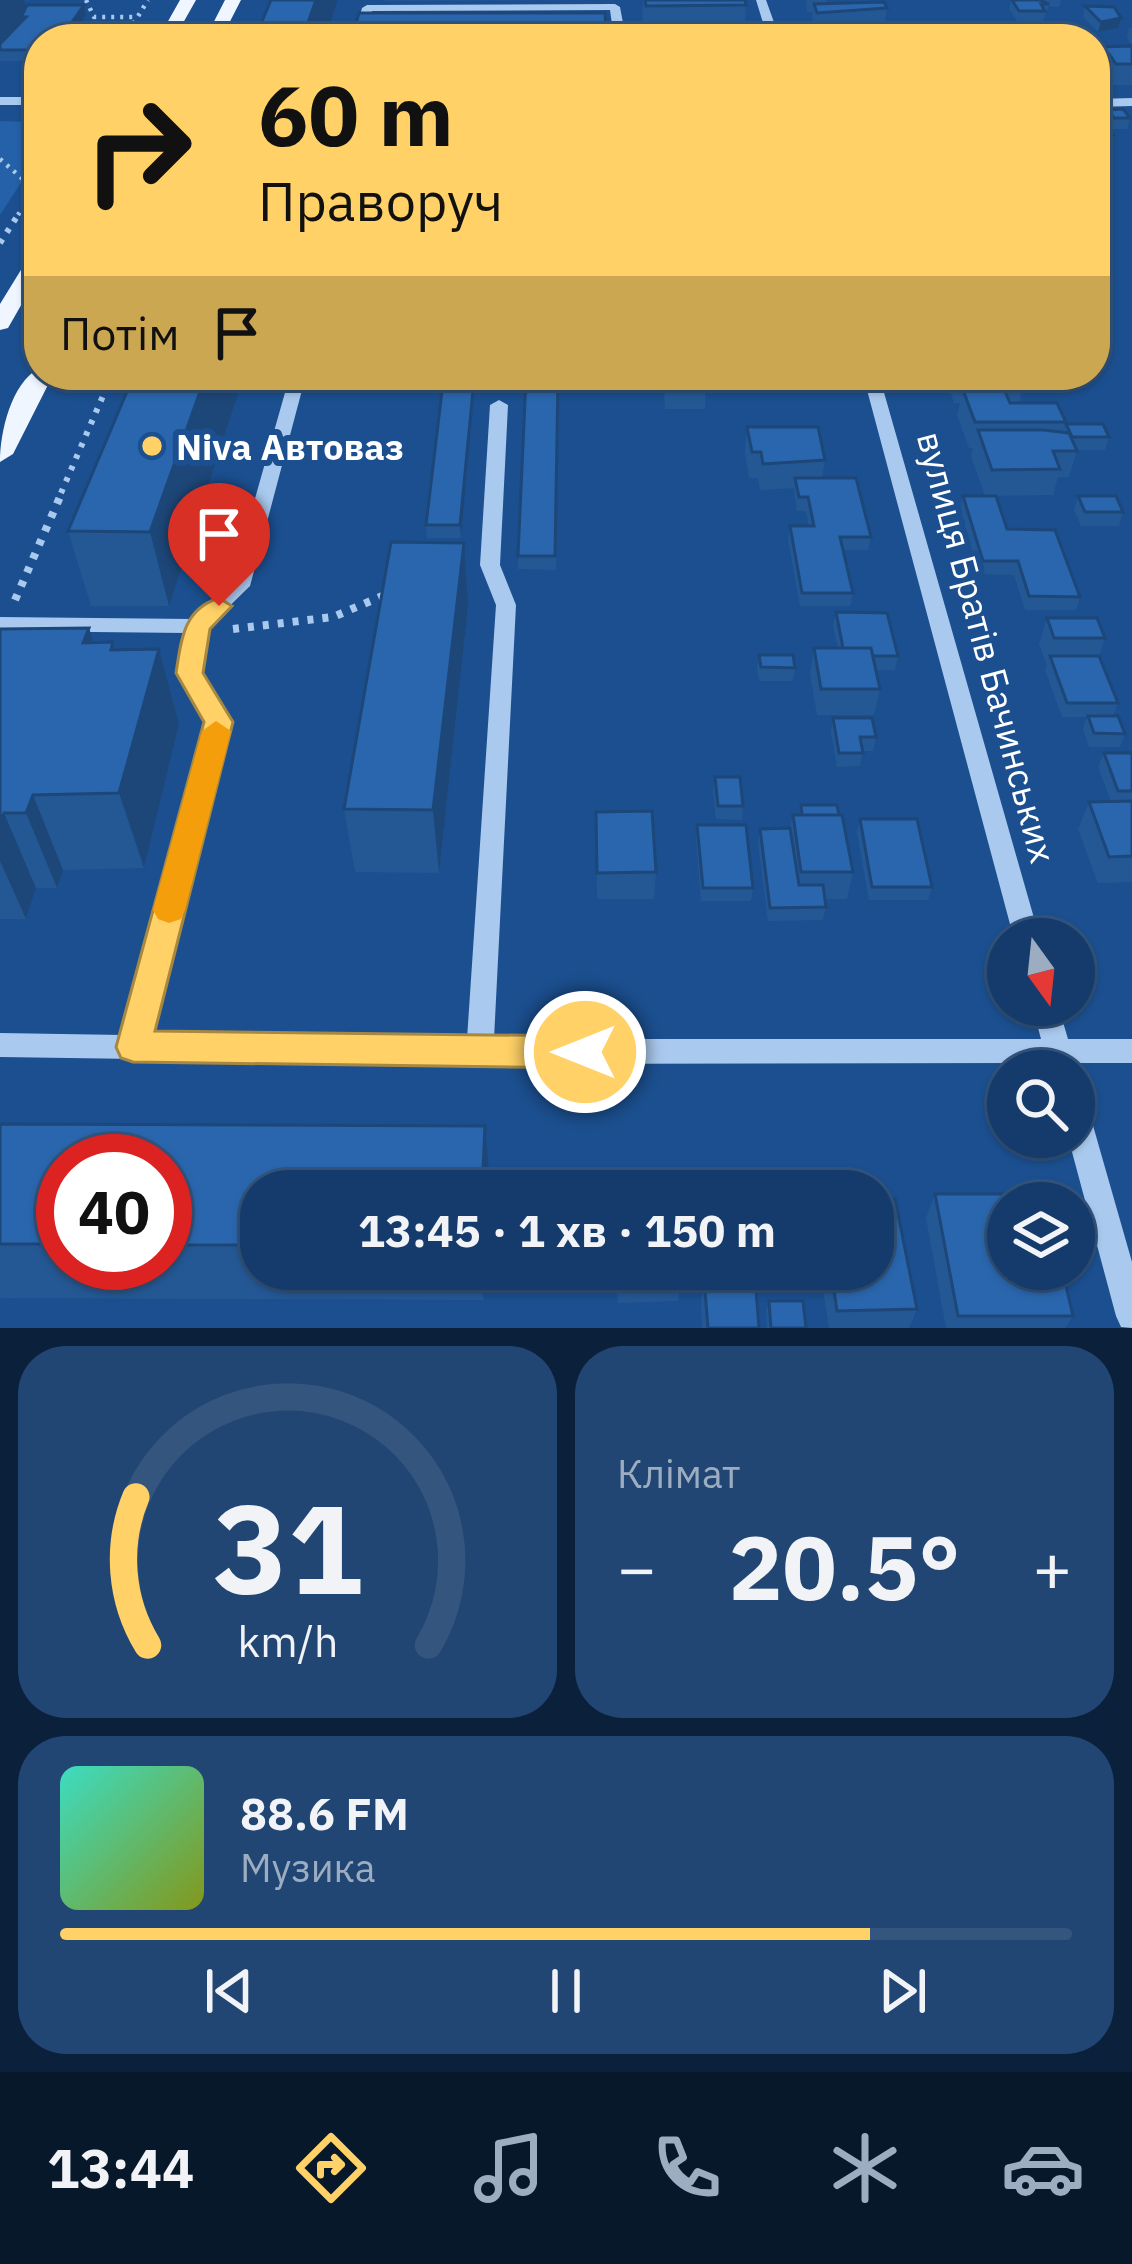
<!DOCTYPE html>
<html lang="uk">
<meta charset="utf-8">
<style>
body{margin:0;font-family:"IBM Plex Sans",sans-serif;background:#214673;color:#f1f3f6;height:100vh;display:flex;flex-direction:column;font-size:45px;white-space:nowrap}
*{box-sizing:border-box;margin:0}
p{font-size:39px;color:#9dadc1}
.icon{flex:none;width:66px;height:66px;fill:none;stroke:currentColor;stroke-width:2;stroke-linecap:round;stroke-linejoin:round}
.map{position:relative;height:1328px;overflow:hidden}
.panel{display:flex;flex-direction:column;gap:18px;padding:18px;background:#0b203b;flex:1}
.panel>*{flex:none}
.guide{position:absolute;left:24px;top:24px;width:1086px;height:366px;border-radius:48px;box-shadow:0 3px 9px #0004,0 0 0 3px #33557e;background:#ffd166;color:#111;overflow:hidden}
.needle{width:78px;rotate:165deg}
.controls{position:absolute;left:987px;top:918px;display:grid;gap:24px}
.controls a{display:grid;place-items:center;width:108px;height:108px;border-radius:50%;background:#143b6b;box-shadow:0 3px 9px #0004,0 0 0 3px #33557e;font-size:60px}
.speed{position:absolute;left:36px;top:1134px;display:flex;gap:24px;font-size:60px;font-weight:700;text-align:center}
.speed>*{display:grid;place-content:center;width:156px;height:156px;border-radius:50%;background:#143b6b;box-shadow:0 3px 9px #0004,0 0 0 3px #33557e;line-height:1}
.speed .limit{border:18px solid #d22;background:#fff;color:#111}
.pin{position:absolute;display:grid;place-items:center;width:102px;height:102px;color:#fff;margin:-123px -51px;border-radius:50% 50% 50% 0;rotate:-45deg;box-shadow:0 0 12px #0007}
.pin .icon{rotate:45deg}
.me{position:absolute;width:132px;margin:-66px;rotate:270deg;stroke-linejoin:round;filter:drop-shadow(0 0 9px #0008)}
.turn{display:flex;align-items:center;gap:42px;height:252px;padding:0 36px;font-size:54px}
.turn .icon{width:156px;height:156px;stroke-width:2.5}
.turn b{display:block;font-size:84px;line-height:102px}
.then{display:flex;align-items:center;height:114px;padding:0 36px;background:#0003;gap:24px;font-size:45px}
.big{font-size:90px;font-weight:700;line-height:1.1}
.panel .card{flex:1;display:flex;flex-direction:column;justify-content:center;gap:18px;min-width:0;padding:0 42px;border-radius:48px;background:#214673}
.panel .dial{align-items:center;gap:0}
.dial svg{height:312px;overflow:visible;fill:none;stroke:#33557e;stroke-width:7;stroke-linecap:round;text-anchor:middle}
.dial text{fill:#f1f3f6;stroke:none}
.song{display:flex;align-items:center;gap:36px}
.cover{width:144px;height:144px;border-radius:18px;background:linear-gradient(135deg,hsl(170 70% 55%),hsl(70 70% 35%))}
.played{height:12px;border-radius:6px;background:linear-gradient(90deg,#ffd166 80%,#33557e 80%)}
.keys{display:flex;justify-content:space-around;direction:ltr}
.heat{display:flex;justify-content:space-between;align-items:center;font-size:66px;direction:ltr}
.panel .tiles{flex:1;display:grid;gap:18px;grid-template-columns:1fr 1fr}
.card:last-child{grid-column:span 2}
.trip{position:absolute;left:240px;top:1170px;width:654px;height:120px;border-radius:48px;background:#143b6b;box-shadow:0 3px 9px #0004,0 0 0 3px #33557e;font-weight:700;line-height:120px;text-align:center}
.dock{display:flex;height:192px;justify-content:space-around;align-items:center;background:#08182b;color:#9dadc1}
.dock .icon{width:84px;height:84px}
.dock .selected{color:#ffd166}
.dock b{font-size:54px;color:#f1f3f6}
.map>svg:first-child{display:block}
</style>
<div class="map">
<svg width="1132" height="1328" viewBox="0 0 1132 1328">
<rect width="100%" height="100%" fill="#1b4f8f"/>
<!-- green -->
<path fill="#2461a8" d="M0 121 39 122V155L0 215Z"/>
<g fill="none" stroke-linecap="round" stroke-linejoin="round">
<!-- path-far2 -->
<path stroke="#a9c9ee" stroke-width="4.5" stroke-dasharray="3 6" stroke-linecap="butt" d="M86 0 94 17H137
M124 39 148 0
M0 159 34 189
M18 215 39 182"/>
<!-- path-far1 -->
<path stroke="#a9c9ee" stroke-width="6" stroke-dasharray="4.5 8" stroke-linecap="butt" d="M0 243 20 212
M61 493 112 375"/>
<!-- path -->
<path stroke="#a9c9ee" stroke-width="8" stroke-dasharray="6 9" stroke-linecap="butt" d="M15 600 63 490
M233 629 333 617 387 594"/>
<!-- minor -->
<path fill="#a9c9ee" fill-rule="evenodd" d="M756 0H766L780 39H768Z
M615 4 620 7 626 39H614L610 10 372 11 366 39H354L362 8 367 5Z
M0 97H39V105H0Z
M1132 98V106L1095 107V99Z
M290 375H306L250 586 207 628 201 673 230 722 150 1035 467 1039 496 605 480 565 490 405 499 400 508 405 500 565 516 605 494 1039H1041L1032 1005H1058L1068 1039H1132V1063H1075L1078 1071 1074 1079V1071H1050L1048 1063 480 1064 0 1057V1033L123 1035 208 722 179 673 186 633 0 631V617L192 619 231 583Z
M863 375H879L1040 939H1014Z
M1074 1095 1084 1099 1088 1108 1132 1262V1328L1121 1327 1116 1316 1068 1137H1074Z"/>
<!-- major -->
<path fill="#f0f6ff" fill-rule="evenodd" d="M180 0H196L174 39H158Z
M225 0H241L221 39H205Z
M39 250V274L8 328 0 330V304L32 252Z
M39 368V375H53L13 454 0 462C0 432 11 384 39 368Z"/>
</g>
<!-- wall -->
<path fill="#245895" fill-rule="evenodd" d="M0 0 26 7 84 5 86 15 39 39V61H0Z
M385 0H601L386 1Z
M643 0H745L746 5 744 37 756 39H644L642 26Z
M806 0H826L827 3 887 8 884 28 815 33 812 24 813 12H807Z
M1011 0H1061L1059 7 1049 6 1043 21H1017L1009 9Z
M337 2 325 39H259L258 31Z
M1085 6 1118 28 1098 32 1083 17Z
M605 13V39H355L354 30Z
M977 27 1003 33 1002 39H976Z
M1129 28H1132V45L1127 38Z
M1011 29 1033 36 1032 39H1008Z
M1095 41 1100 47 1132 46V85H1110L1103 75H1095Z
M1108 110 1130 118 1127 129H1111L1105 121Z
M1095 116 1113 135 1110 146H1095Z
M134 375 169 606H91L68 531Z
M663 375H706L705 409H665Z
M944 375H1016L1022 390 1019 403 1066 422 1062 432 1066 424 1109 437 1105 450H1077L1069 477H1058L1053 495 985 496 971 456 973 448H969L957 415 960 403H954Z
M1036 375H1085L1084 379H1038Z
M558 378 556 570 518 569V556Z
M473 391V404L461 538H427L426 525Z
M747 427 825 460 822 478 871 537 868 550H843L853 593 850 606H800L788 539 790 526H809L806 511H797L794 488 760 490 758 478H749L745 452Z
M963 496 1007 529 1080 597 1076 610H1025L1014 575 979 574 960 509Z
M1078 496 1123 512 1119 526H1081L1074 510Z
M468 606 439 873 355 872 344 809Z
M836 612 898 656 895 670H876L880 689 874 715H817L810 674 814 648H838L833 626Z
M1047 618 1105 638 1099 656 1118 703 1113 716 1125 734 1120 747H1089L1083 729 1087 717H1062L1045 670 1047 665 1039 645Z
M89 628 93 643 116 650 159 649 179 724 144 868 63 870 57 888H36L26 919H0V629Z
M759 655 795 668 793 681H759L757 668Z
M833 718 876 737 873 751H863L860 766 837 767 831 732Z
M1104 753H1132V882L1098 883 1078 829 1089 802H1111L1098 767Z
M715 777 743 806 742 820 716 819 713 790Z
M801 805 853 872 847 899H825L826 907 823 920 768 921 758 842 760 829 790 828 793 815H799Z
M596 812 656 872 654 899H597Z
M860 819 932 887 928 900H869L857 833Z
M697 825 753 888 751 901H701L696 839Z
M0 1124 485 1126 489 1191H261V1269H486L484 1300 0 1298ZM63 1161H165V1263H63Z
M935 1194 1073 1316 1065 1328H946L926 1218Z
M616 1269H679L681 1279 678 1301 618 1303Z
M820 1269H873L917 1309 909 1328H829Z
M704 1279 759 1328H702L701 1301Z
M769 1301 806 1328H767L766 1312Z"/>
<!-- shaded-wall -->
<path fill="#1d4779" d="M0 0H24L29 20 26 17H21L24 27 0 50Z
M316 0H337V2L325 39H306L305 31Z
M84 5 86 15 70 39H60Z
M1121 18 1118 28 1098 32 1101 22Z
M206 375H244L169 606 150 532Z
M473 391V404L461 538 460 525Z
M464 543 468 606 439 873 433 810Z
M89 628 113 703 83 643Z
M159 649 179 724 144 868 119 793Z
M33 795 63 870 57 888 26 813Z
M4 813 36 888 26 919 0 861V824Z
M485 1126 490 1183 489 1191H482Z
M481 1269H486L484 1300Z"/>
<!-- building -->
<path fill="#2a66ad" stroke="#1d4779" stroke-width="3" d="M271 0H316L305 31H258Z
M645 0H745L746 5 646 6Z
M1012 0H1040L1049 4H1041L1045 11H1019Z
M884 2 887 8 817 13 814 4Z
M27 5H84L60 39H39V50H0V44L26 17H21Z
M1085 6 1114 7 1121 18 1101 22Z
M359 13H605L606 30H354Z
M945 27 951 38 906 39 900 28Z
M977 27H999L1003 33H981Z
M1011 29H1028L1033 36H1016Z
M648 37H755L756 39H648Z
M1095 41 1100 47 1132 46V64H1116L1109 54H1095Z
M1123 109 1130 118H1114L1108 110Z
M1095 116H1100L1113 135H1095Z
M134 375H206L150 532 68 531Z
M666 375H706L707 384 666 383Z
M952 375H1016L1022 390H957Z
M526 378H558L555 556H518Z
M1004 389 1010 403H1057L1066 422H975L963 390Z
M442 391H473L460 525H426Z
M1066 424H1103L1109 437H1072Z
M747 427H818L825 460 763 464 761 452H752Z
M978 430H1043L1069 433 1077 451H1053L1060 469 992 470Z
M795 478H856L871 537H840L853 593H802L790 526H814L808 497H799Z
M963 496H996L1007 529 1055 530 1080 597 1029 596 1018 561H983Z
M1078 496H1116L1123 512H1085Z
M391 542 464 543 433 810 344 809Z
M836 612 887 613 898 656H873L871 648H843Z
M1047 618H1097L1105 638H1054Z
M89 628 83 643 113 642 111 650 159 649 119 793 33 795 26 813H4L0 824V629Z
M814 648H871L880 689H821Z
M759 655H793L795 668 761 667Z
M1050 656H1099L1118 703H1067Z
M1088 716H1118L1125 734 1094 733Z
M833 718H872L876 737H860L863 753H839Z
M1104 753H1132V791H1118Z
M715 777H740L743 806H718Z
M1132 801V856L1109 857 1089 802Z
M801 805H837L839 815H802Z
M652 811 656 872 597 873 596 812Z
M793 815H842L853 872H801Z
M860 819H917L932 887H872Z
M697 825H746L753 888H703Z
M790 828 799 885H823L826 907 770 908 760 829Z
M0 1124 485 1126 482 1191H261V1245H165V1161H63V1244H0Z
M935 1194H1043L1045 1203H1008V1269H1062L1073 1316H958Z
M873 1199H895L917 1309 837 1311 831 1269H873Z
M619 1269H679L681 1279 620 1281Z
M755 1278 759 1328H708L704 1279Z
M769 1301H803L806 1328H771Z"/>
<!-- route -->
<path fill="#ffd166" stroke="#a68842" stroke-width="3" d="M219 598 232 606 210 629 203 673 233 722 155 1031 585 1036 598 1041 603 1052 598 1063 585 1068 133 1062 121 1058 116 1047 204 722 176 673C181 641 183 609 219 598Z"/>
<!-- slow -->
<path fill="#f59e0b" d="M216 721 231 731 185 910 181 919 169 923 158 919 153 910 202 731Z"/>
<!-- markers -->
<circle fill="#ffd166" stroke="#1b4f8f" stroke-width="4.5" cx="152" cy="446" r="12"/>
<g text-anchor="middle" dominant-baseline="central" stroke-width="12" stroke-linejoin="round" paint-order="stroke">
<!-- poi labels -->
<g font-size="36" font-weight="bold" fill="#fff" stroke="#1b4f8f" text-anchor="start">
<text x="176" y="446">Niva Автоваз</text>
</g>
<!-- street labels -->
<g font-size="36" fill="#fff" stroke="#1b4f8f">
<text transform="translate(987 647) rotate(75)">вулиця Братів Бачинських</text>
</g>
</g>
</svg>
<div class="controls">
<a><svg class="needle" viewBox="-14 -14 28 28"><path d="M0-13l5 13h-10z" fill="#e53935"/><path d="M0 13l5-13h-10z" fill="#9dadc1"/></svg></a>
<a><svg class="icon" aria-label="search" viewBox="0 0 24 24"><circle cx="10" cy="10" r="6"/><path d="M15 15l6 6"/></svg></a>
<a><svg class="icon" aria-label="layers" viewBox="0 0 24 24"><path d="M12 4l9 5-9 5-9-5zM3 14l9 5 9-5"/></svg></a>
</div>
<div class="speed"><div class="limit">40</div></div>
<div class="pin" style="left:219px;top:606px;background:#d93025"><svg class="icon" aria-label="arrive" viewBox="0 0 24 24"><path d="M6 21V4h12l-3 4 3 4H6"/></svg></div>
<svg class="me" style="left:585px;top:1052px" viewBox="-20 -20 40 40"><circle r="17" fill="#ffd166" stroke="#fff" stroke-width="3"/><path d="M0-11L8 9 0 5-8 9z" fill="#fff"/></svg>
<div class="trip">13:45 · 1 хв · 150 m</div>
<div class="guide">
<div class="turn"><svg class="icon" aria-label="right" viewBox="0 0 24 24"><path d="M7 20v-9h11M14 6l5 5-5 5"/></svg><div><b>60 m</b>Праворуч</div></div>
<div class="then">Потім<svg class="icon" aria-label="arrive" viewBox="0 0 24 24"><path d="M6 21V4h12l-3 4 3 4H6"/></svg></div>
</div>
</div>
<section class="panel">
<div class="tiles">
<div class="card dial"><svg viewBox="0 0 100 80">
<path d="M14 69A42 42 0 1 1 86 69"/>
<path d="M14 69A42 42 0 0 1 11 31" stroke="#ffd166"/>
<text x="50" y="56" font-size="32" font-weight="700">31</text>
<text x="50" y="72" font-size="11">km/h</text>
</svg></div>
<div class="card"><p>Клімат</p>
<div class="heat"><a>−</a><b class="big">20.5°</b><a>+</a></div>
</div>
<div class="card">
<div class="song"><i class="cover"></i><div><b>88.6 FM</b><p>Музика</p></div></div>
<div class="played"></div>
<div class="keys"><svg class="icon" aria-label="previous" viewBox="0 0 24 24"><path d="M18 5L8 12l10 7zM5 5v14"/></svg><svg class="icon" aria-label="pause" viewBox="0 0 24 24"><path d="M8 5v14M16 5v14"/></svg><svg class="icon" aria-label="next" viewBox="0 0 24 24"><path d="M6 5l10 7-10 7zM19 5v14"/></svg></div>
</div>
</div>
</section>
<nav class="dock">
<b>13:44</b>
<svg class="icon selected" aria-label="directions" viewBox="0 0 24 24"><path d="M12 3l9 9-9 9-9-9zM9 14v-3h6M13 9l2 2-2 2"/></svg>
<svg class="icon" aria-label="music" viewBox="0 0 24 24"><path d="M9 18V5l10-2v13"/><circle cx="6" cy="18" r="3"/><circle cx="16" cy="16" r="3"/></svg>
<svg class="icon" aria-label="phone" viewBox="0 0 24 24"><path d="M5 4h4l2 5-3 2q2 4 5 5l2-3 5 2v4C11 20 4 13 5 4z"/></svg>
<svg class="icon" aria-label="climate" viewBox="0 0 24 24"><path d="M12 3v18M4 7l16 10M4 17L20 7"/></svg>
<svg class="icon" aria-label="car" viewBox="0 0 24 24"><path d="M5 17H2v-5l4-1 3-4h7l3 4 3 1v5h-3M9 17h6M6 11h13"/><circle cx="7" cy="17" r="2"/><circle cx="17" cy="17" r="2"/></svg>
</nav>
